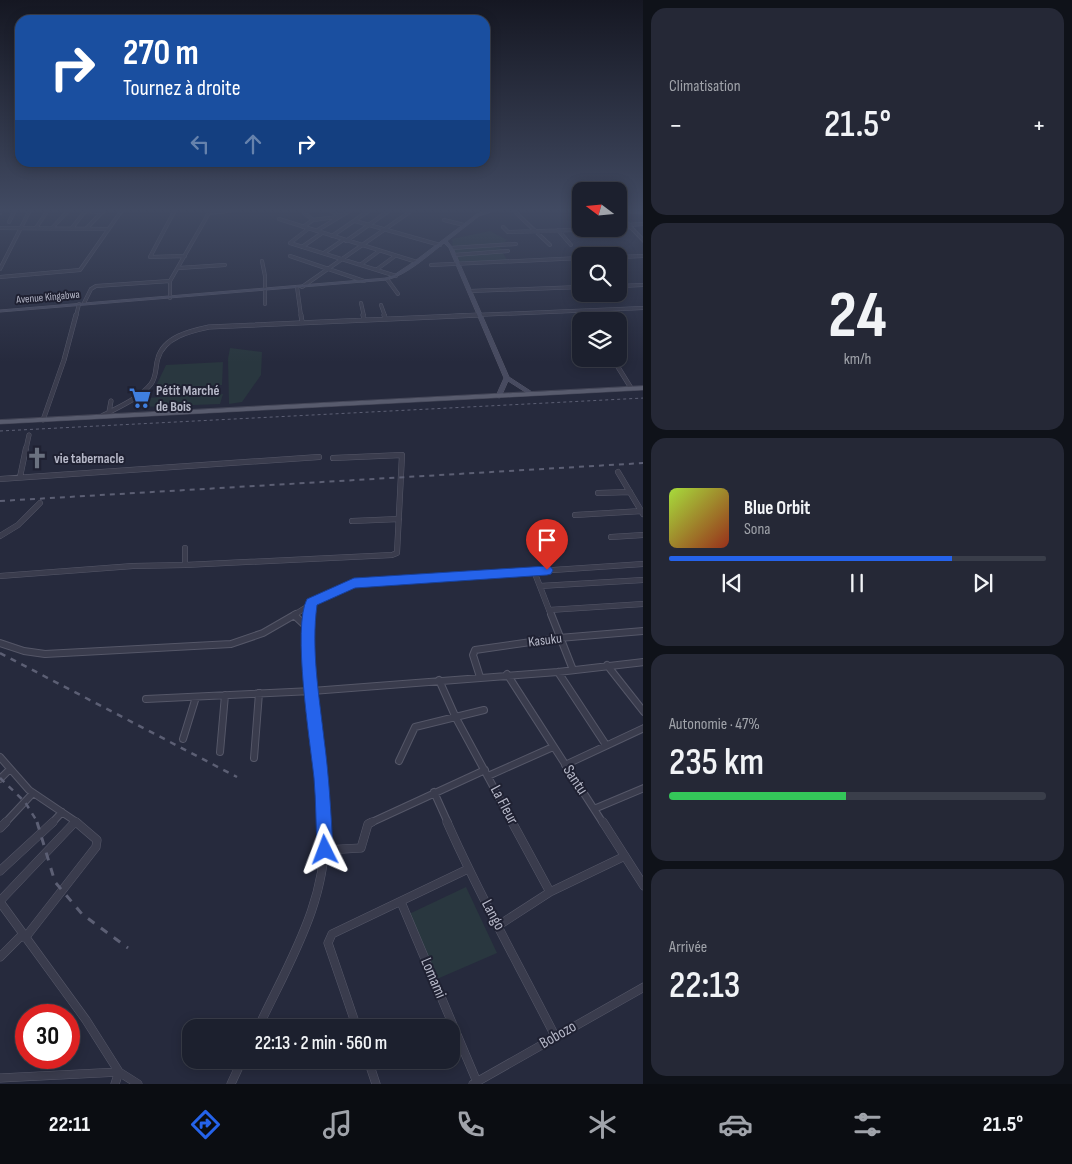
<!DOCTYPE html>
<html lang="fr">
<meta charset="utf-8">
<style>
body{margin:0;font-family:"Sofia Sans Condensed",sans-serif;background:#252836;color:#f1f3f6;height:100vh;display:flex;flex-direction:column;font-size:19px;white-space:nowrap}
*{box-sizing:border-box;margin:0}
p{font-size:16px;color:#a0a3aa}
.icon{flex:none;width:28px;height:28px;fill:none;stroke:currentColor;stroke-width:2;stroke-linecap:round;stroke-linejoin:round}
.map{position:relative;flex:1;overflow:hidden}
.sheet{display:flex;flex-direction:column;gap:8px;padding:8px;background:#0f1219;width:429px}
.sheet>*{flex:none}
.guide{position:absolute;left:15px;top:15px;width:475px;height:152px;border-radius:15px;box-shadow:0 2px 12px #0003,0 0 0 1px #3a3e4a;background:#1a4fa0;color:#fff;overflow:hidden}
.needle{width:32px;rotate:286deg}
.fabs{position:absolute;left:572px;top:182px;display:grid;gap:10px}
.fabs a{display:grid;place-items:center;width:55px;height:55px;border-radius:10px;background:#1c202e;box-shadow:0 2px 12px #0003,0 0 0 1px #3a3e4a;font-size:25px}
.speed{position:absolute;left:15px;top:1004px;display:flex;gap:10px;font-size:25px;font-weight:700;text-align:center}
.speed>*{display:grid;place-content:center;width:65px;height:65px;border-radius:50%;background:#1c202e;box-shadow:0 2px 12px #0003,0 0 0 1px #3a3e4a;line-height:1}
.speed .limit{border:8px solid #d22;background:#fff;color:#111}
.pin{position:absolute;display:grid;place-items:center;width:42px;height:42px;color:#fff;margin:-51px -21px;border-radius:50% 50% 50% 0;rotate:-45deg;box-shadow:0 0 5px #0007}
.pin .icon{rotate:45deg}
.me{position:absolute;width:55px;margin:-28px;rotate:357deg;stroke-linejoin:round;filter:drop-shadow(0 0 4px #0008)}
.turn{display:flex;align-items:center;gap:18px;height:105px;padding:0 25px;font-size:22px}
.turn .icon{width:65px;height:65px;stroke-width:2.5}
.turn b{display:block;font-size:35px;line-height:42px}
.lanes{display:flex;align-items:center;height:48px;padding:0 25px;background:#0003;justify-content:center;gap:25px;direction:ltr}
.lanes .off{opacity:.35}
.big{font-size:38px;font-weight:600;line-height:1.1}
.sheet .tile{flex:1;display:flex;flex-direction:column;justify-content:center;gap:8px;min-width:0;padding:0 18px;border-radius:15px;background:#252836}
.sheet .dial{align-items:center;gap:0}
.dial b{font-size:65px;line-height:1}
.song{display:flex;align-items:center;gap:15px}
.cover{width:60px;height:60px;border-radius:8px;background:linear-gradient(135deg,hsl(80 70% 55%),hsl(10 70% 35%))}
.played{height:5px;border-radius:2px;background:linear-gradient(90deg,#2563eb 75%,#3a3e4a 75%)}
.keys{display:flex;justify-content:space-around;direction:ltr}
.heat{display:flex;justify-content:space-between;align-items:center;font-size:28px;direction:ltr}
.charge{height:8px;border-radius:4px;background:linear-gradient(90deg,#34c759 47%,#3a3e4a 0)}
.trip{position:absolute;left:182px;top:1019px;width:278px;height:50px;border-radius:15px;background:#1c202e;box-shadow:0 2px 12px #0003,0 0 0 1px #3a3e4a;font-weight:600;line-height:50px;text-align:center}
.tab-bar{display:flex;height:80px;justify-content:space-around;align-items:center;background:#0b0d12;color:#a0a3aa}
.tab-bar .icon{width:35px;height:35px}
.tab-bar .on{color:#2563eb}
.tab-bar b{font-size:22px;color:#f1f3f6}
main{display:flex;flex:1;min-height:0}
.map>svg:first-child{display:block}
</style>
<main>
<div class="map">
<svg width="644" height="1084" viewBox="0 0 644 1084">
<rect width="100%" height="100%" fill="#262a3d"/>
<!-- green -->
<path fill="#29373f" d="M490 231 507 240 499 246 507 260 459 262 453 250 452 239Z
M230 348 262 352 261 375 242 402 229 404 228 359Z
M223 362 222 385 155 388 166 365Z
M223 394 220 404 141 407 144 398Z
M466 887 497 953 437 979 409 914Z"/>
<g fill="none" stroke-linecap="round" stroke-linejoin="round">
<!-- street-far4 casing -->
<g stroke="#555768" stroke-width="4">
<path id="street-far4" d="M175 210 150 257 185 256
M329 210 340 216
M513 210 550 245
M576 210 581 217
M86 211 103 212
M0 213 1 210
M209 213 235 210
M304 213 313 220
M304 213 312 210
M619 215 644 241
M279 219 417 262
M444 220 464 225
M355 221 440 245
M9 222 15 210
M628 225 644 224
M303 227 313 220 337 217
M503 227 508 232 609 229
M0 228 109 229
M36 228 48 210
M52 228 69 210
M72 228 86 210
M619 228 630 227
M86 229 104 210
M558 230 571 245
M316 231 351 210
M332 236 370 210
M346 241 390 210
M290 243 396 276
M290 243 308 229
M302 247 322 233
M451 248 516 244
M324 253 343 240
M454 255 508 251
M290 256 364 281
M619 257 644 256
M262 261 265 276V304
M360 265 379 251
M431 265 581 258
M179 268 225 265
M0 269 30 210
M376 270 395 256
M0 277 80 270 122 210
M387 279 398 294
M619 286 644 285
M297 287 301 316
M302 287 411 211
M470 291 581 287
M170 298V281L209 213
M84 303 91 289 96 286 170 281
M361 303 364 316
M381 305 385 316
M582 311 586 316
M76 316 79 304
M452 316 644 308"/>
</g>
<!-- street-far3 casing -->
<g stroke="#555768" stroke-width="5">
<path id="street-far3" d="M301 315 302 322
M363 315 364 319
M384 315 385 318
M585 315 589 321
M613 359 631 388
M109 412 111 401
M102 416C118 407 139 399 151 384 157 376 155 367 158 358 164 337 190 331 209 327L480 315
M43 420 64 360 76 315
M26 449 29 435"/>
</g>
<!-- street-far2 casing -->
<g stroke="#555768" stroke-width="6">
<path id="street-far2" d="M618 472 643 514
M20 477 26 448
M0 479 319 457
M598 493 630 492
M575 515 642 511
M352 521 399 519
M0 536 18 525 40 503
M611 537 644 535
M185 565 392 555 397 553 402 455 333 458
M534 571 551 615
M0 576 133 566 185 565V548
M540 586 644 580
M549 610 644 604
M294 615 323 597 354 583 644 564
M310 615 311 602"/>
</g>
<!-- street-far1 casing -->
<g stroke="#555768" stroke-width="8">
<path id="street-far1" d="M310 614 309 678 325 823
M551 614 573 670
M294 615 307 627
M0 643 24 651 45 654 231 644 263 633 296 614
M607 665 644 712
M558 672 606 745
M507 674 603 823
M480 677 473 655 475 650 559 638 644 631
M439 680 456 718 513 823
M146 699 312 691 558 672 644 662
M183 739 196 697
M220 752 225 695
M0 757 29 790 78 823
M254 758 259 693
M399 761 415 727 484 710
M565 765 644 728
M488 776 553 747
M0 779 9 770
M434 792 448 823
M594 809 644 788
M5 823 33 793
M52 823 62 812
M370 823 485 770"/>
</g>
<!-- street casing -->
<g stroke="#555768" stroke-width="9">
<path id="street" d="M447 822C479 895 519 965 555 1036
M512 822 550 892
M603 822 644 886
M0 828 6 822
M325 850 361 848 368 824 372 822
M0 871 53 822
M0 901 75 822
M0 902 86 1020 119 1072 138 1084
M401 902 477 1082
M499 925 550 892 625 856
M25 938 96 847 97 840 76 822
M0 957 23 934
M258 1028C288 964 331 896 324 822
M357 1028 328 943 332 934 468 869
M368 1060 376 1084
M0 1078 119 1072 115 1084
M231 1084 242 1060
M473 1084 644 987"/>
</g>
<!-- secondary casing -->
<g stroke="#555768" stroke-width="1">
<path id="secondary" d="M490 210H497L479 216 447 241 453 248 509 377 532 392 533 393 530 395 508 381 501 397 499 398 496 396 504 378 449 248 444 243C426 257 408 274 387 280L0 312V310L386 278 394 275 415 261 477 214Z
M619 210 644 212V214L619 212Z"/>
</g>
<!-- primary casing -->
<g stroke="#434556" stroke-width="1">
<path id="primary" d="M644 386V390L0 424V420Z"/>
</g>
<!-- street-far4 -->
<use href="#street-far4" stroke="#3a3c4d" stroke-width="3"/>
<!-- street-far3 -->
<use href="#street-far3" stroke="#3a3c4d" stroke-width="4"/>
<!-- street-far2 -->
<use href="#street-far2" stroke="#3a3c4d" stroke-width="5"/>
<!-- street-far1 -->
<use href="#street-far1" stroke="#3a3c4d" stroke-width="6"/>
<!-- street -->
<use href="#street" stroke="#3a3c4d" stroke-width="8"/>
<!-- secondary -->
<use href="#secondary" fill="#484b60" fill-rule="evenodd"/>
<!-- primary -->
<use href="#primary" fill="#585b6d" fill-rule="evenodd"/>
<!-- rail-far3 -->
<path stroke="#5c5f74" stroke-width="1" stroke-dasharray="3 3" stroke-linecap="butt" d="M0 431 644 398"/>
<!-- rail-far2 -->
<path stroke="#5c5f74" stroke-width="2" stroke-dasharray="5 5" stroke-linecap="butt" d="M0 501 644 463"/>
<!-- rail-far1 -->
<path stroke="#5c5f74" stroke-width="2.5" stroke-dasharray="6 6" stroke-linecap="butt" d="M0 653 237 777
M0 778 25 802 38 823"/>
<!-- rail -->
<path stroke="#5c5f74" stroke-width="3" stroke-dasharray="8 8" stroke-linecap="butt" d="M37 822 55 882 82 914 128 948"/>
</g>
<!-- sky -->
<linearGradient id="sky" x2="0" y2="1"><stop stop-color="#151722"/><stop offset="0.58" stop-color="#414a62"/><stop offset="1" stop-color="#414a62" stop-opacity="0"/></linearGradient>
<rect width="644" height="362" fill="url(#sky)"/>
<!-- route -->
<path fill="#2563eb" stroke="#184099" d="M547 566 551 567 553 570 551 574 547 575 355 588 317 605C311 649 319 695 324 739 329 776 331 813 333 850L331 856 325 858 320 856 317 850C316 826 316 802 314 778 310 741 292 627 307 599L354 578Z"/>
<!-- icons -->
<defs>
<g id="supermarket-bare" transform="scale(1.725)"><path d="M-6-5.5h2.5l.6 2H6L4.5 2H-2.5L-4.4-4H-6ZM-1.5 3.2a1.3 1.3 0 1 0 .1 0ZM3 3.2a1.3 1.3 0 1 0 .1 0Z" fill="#3f7fe0" stroke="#1f2132" stroke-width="2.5" paint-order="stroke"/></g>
<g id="church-bare" transform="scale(1.725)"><path d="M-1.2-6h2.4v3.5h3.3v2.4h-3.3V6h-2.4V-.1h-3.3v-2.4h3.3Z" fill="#6b7280" stroke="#1f2132" stroke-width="2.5" paint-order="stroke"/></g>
</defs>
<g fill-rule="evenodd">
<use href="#supermarket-bare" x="140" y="398"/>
<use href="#church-bare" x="37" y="458"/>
</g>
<g text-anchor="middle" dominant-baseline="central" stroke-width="4" stroke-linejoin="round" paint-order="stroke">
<!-- far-street labels -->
<g font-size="11" fill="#b6b8c8" stroke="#1f2132">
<text transform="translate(48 297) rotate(-5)">Avenue Kingabwa</text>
</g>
<!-- poi labels -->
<g font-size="14" font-weight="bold" fill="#b6b8c8" stroke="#1f2132" text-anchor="start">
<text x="156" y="390">Pétit Marché<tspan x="156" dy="16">de Bois</tspan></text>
<text x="54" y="458">vie tabernacle</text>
</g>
<!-- street labels -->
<g font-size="14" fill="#b6b8c8" stroke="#1f2132">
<text transform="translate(545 640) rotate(-7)">Kasuku</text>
</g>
<!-- near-street labels -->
<g font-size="16" fill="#b6b8c8" stroke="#1f2132">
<text transform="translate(575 780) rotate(57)">Santu</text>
<text transform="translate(504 805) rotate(62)">La Fleur</text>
<text transform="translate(493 915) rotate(62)">Lango</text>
<text transform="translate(433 978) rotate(67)">Lomami</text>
<text transform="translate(558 1035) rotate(-30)">Bobozo</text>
</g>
</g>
</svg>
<div class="fabs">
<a><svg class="needle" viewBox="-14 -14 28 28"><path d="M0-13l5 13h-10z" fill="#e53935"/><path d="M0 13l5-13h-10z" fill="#a0a3aa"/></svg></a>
<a><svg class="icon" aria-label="search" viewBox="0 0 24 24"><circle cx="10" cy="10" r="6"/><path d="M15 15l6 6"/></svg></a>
<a><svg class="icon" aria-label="layers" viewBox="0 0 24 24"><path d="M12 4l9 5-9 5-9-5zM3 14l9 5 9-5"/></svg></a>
</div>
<div class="speed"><div class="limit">30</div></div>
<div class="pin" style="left:547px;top:570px;background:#d93025"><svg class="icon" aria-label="arrive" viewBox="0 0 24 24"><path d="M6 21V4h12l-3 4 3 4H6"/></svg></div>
<svg class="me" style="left:325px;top:850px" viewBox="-20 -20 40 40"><path d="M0-17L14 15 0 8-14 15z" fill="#2563eb" stroke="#fff" stroke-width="4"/></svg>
<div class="trip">22:13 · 2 min · 560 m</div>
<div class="guide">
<div class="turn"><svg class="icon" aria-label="right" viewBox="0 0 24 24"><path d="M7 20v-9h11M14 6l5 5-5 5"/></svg><div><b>270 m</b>Tournez à droite</div></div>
<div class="lanes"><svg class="icon off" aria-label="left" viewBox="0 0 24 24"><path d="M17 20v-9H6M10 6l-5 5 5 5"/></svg><svg class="icon off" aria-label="ahead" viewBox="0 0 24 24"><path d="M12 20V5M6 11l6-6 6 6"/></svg><svg class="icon" aria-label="right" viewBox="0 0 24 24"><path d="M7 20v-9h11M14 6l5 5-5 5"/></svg></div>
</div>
</div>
<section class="sheet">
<div class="tile"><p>Climatisation</p>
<div class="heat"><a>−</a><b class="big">21.5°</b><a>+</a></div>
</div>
<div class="tile dial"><b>24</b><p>km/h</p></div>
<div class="tile">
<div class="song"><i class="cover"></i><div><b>Blue Orbit</b><p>Sona</p></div></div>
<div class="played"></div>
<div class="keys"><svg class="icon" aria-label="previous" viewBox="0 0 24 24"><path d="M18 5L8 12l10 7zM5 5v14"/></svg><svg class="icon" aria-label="pause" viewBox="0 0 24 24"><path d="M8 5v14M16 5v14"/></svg><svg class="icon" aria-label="next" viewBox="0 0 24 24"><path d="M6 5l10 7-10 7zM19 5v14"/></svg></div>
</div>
<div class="tile"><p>Autonomie · 47%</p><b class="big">235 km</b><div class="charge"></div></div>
<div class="tile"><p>Arrivée</p><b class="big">22:13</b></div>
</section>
</main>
<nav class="tab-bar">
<b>22:11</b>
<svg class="icon on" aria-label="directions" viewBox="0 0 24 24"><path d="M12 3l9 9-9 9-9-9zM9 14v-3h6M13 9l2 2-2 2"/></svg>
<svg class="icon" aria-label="music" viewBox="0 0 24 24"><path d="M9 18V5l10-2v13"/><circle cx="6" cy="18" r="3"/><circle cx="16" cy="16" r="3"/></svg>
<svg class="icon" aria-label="phone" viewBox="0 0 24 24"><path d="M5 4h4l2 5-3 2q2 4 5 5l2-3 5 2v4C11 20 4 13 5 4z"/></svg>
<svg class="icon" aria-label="climate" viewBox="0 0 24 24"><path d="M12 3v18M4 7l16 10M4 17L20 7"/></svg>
<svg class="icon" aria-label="car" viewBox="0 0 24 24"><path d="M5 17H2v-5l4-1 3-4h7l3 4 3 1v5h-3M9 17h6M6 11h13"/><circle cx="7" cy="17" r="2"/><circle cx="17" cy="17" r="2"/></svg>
<svg class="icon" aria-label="filters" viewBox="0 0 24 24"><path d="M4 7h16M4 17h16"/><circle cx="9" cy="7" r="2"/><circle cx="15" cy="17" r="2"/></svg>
<b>21.5°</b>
</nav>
